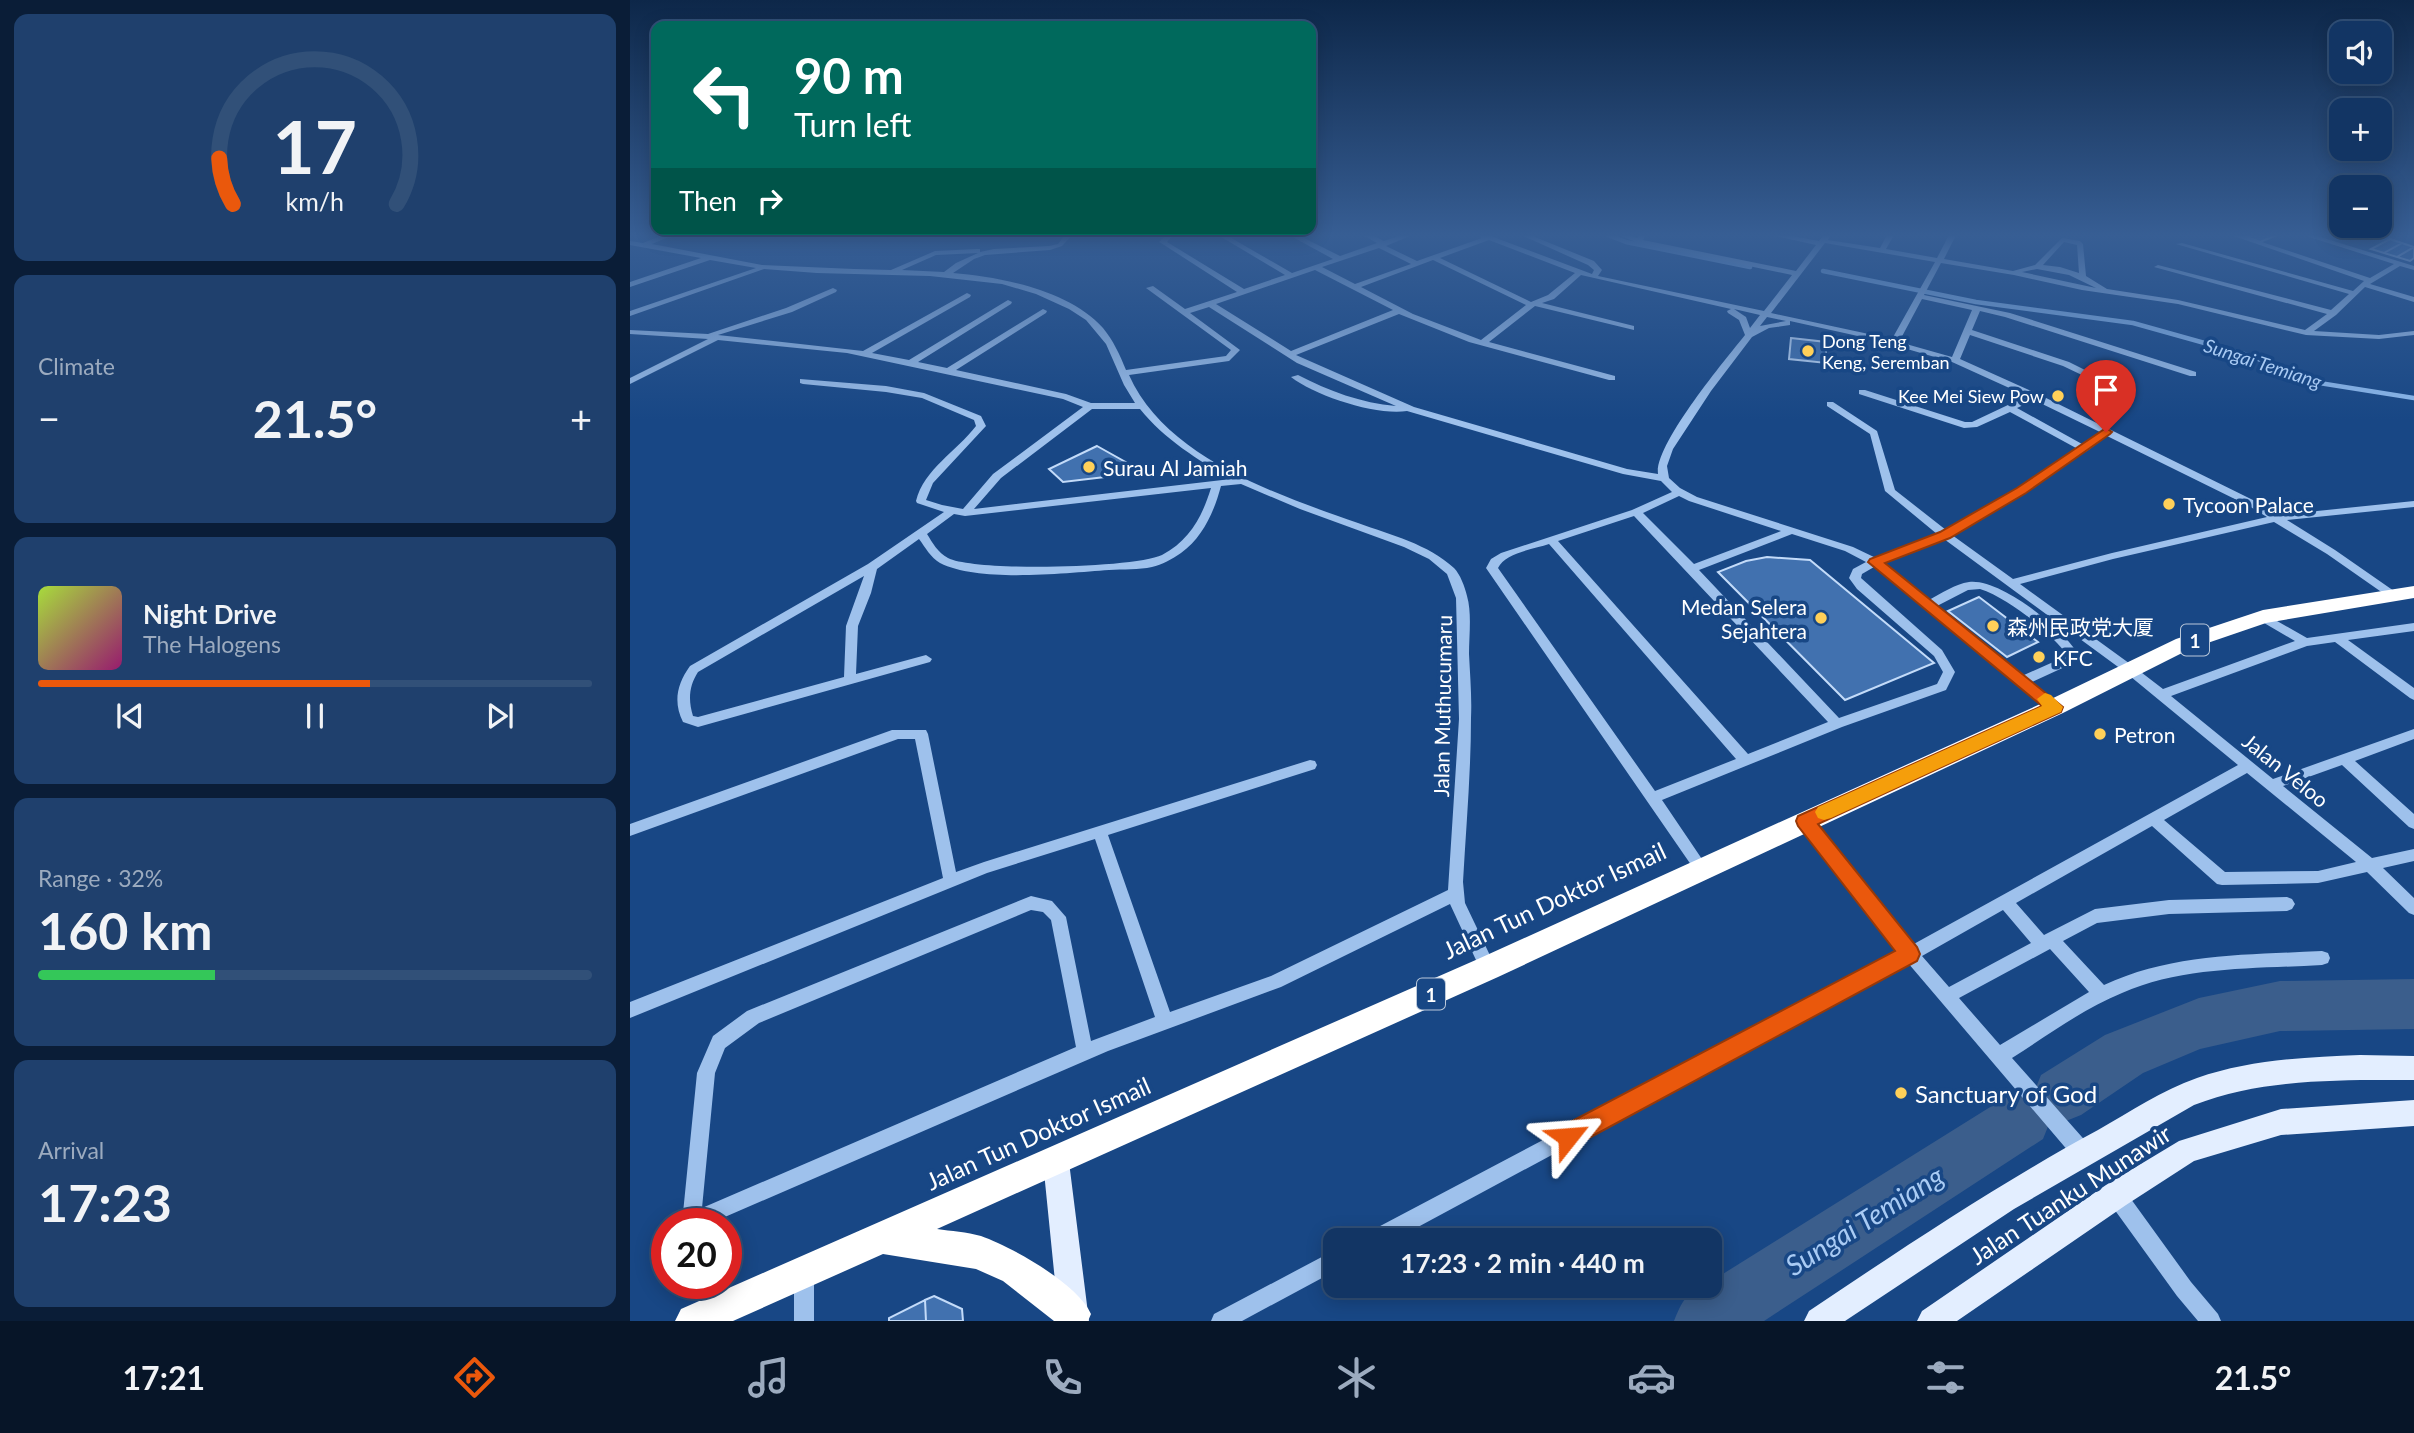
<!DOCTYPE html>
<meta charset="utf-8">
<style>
body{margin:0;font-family:Lato,"Noto Sans SC",sans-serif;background:#1f406d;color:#f1f3f6;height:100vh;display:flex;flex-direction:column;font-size:26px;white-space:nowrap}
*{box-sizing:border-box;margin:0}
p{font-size:23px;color:#9cabbf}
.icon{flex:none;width:38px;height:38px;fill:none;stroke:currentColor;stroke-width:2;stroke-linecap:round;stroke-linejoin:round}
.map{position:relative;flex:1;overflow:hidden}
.sheet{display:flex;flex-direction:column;gap:14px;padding:14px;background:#0a1d37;width:630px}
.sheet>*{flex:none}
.guide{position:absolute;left:21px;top:21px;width:665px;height:214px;border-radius:14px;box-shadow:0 4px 18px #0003,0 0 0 2px #315078;background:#00695c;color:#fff;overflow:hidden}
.fabs{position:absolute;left:1699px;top:21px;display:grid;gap:14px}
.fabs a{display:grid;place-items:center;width:63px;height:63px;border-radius:14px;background:#123564;box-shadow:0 4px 18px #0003,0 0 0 2px #315078;font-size:35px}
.speed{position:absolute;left:21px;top:1208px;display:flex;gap:14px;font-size:35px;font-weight:700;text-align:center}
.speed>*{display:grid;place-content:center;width:91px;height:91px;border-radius:50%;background:#123564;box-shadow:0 4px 18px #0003,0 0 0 2px #315078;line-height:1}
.speed .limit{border:10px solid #d22;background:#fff;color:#111}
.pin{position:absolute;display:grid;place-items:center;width:60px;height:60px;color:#fff;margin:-72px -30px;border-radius:50% 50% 50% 0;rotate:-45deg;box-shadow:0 0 7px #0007}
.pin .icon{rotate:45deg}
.me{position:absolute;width:77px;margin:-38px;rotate:62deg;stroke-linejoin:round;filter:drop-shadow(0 0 5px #0008)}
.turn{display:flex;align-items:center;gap:24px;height:147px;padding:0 28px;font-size:32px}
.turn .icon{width:91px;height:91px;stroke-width:2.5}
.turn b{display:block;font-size:49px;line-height:60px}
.then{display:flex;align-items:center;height:66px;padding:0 28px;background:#0003;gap:14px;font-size:26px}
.big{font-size:52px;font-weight:700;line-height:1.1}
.sheet .tile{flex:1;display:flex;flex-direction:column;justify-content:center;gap:10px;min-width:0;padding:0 24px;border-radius:14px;background:#1f406d}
.sheet .dial{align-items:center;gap:0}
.dial svg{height:182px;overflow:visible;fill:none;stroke:#315078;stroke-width:7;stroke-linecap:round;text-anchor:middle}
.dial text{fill:#f1f3f6;stroke:none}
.song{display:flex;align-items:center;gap:21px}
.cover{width:84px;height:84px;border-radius:10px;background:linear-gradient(135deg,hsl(80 70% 55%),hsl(320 70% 35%))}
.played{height:7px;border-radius:4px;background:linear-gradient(90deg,#ea580c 60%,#315078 60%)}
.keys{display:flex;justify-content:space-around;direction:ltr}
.heat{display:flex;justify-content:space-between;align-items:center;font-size:38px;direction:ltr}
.charge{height:10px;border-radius:5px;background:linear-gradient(90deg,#34c759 32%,#315078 0)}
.trip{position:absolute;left:693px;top:1228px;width:399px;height:70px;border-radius:14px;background:#123564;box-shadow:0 4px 18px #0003,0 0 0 2px #315078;font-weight:700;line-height:70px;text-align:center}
.menu{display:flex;height:112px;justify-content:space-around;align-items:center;background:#071528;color:#9cabbf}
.menu .icon{width:49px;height:49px}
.menu .active{color:#ea580c}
.menu b{font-size:32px;color:#f1f3f6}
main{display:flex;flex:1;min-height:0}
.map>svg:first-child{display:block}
</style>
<main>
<section class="sheet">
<div class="tile dial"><svg viewBox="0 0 100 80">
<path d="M14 69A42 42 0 1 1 86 69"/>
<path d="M14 69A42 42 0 0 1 8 49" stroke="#ea580c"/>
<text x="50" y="56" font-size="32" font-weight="700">17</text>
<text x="50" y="72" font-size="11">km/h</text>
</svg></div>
<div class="tile"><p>Climate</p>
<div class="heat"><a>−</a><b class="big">21.5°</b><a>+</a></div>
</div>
<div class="tile">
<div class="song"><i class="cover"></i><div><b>Night Drive</b><p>The Halogens</p></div></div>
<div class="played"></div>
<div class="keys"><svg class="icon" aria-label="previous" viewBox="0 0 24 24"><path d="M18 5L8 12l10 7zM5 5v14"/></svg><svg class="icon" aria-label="pause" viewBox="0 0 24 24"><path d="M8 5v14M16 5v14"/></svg><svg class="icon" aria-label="next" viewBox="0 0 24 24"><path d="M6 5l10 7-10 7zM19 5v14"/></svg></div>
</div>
<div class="tile"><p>Range · 32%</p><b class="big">160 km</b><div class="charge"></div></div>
<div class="tile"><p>Arrival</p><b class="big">17:23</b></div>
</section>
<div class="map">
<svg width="1784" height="1321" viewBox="0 0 1784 1321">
<rect width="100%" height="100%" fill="#184785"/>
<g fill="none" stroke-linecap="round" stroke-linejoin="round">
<!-- stream -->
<path stroke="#90bcef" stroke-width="4.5" d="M978 235 996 242 1120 267
M1193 271 1346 302 1503 323 1621 356 1683 382 1784 398"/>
<!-- river -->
<path fill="#3b5e8c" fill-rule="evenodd" d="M1784 979V1029L1650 1031 1570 1049 1513 1073 1451 1115 1431 1123 1421 1119 1413 1139 1134 1321H1044C1051 1304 1058 1286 1080 1286V1282L1373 1099 1393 1091 1403 1095 1411 1075 1475 1035 1569 998 1650 981Z"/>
</g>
<!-- building -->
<path fill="#4171af" stroke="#c3dbf9" stroke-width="2" d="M1621 235H1647L1630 242 1616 237Z
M1760 239 1772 243 1754 253 1741 249Z
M1772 243 1784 247 1767 257 1754 253Z
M1784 247V258L1780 261 1767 257Z
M1161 338 1196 342V363L1159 359Z
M467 446 499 464 475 477 433 482 419 469Z
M1137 557 1180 560 1304 663 1215 700 1088 572 1116 561Z
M1349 597 1408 642 1377 657 1318 611Z
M304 1296 332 1309 333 1321H296L295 1300Z
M295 1300 296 1321H259V1318Z"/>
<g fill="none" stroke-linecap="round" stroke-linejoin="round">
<!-- minor -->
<path fill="#9ec1ec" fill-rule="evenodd" d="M33 235H43L22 244 132 265 224 269 261 270 305 251 347 249H350V252L364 249 419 246 428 244 435 235H442L432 246 420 250 355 255 344 259 323 273C371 277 439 290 473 328 483 340 490 355 496 370L596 356 601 350 516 288 523 286 555 309 607 292 531 243 529 242 536 235H543L537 242 614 289 655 275 588 235H596L662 273 703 259 659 235H668L710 256 747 243 733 235H742L754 241 772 235H782L756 246 787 261 852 238 848 235H858L962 274 964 270 958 265 891 235H900L964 261 972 270 968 276 1134 311 1162 275 1008 243 989 235H999L1007 238 1010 235H1016L1013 240 1166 271 1186 245 1141 235H1156L1189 241 1194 235H1201L1198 240 1250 248 1257 235H1264L1256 249 1307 258 1319 235H1326L1314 259 1383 271 1405 265 1432 238 1450 241 1453 244 1456 276 1477 289 1548 300 1675 330 1697 314 1524 267 1528 265 1701 310 1719 294 1546 244 1552 243 1723 291 1734 281 1601 235H1611L1740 278 1764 264 1673 235H1684L1784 266V270L1770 266 1740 284 1784 297V302L1735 287 1706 315 1684 331 1749 335 1784 331V335L1749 339 1676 335 1548 304 1452 290 1384 275 1311 263 1294 295 1380 313 1566 372V376H1560L1375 317 1350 311 1342 330 1439 362 1505 395 1498 397 1433 366 1340 335 1330 359 1408 394 1627 502 1648 515 1784 501V507L1657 520 1705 550 1764 591 1766 594 1760 598 1697 554 1644 522 1483 559 1390 584 1503 666 1533 689 1665 641 1629 620 1627 617 1629 614 1633 613 1677 638 1784 623V631L1718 640 1784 688V700L1780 698 1705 642 1677 646 1541 696 1643 779 1784 729V739L1725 761 1784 814V829L1779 827 1712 765 1653 786 1742 858 1784 849V861L1753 868 1784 898V915L1779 913 1737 872 1688 883 1592 885 1587 884 1522 826 1386 903 1414 935 1465 909 1539 900 1657 897 1662 899 1665 904 1662 909 1657 911 1539 914 1467 923 1433 941 1474 985C1543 953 1618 955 1692 951L1698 953 1700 958 1698 963 1692 965C1626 969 1554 966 1492 993 1453 1009 1418 1035 1382 1058L1459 1145 1461 1152 1459 1159 1452 1161 1445 1159 1278 963 762 1241H732L735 1234 1269 952 1170 825 1168 821 1170 817 1175 815 1180 817 1282 945 1608 765 1495 672 1314 539 1253 563 1299 600C1312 593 1325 584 1339 582 1370 578 1430 627 1446 651L1439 665 1402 682 1430 704 1431 707 1430 710H1420L1244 567 1232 574 1231 578 1312 650 1325 672 1316 690 1212 727 1032 800 1078 868 1076 872 1071 874 1066 872 856 568 861 559 871 553 1002 510 1042 492 1031 481 993 474 777 411C747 416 685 396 661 377L668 375C699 391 731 403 766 406L667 363 579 307 560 313 610 350 599 361 499 375C536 458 648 495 728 523 761 535 798 544 824 568 830 574 835 587 837 596 842 613 839 636 839 654 840 675 842 697 841 718 841 772 836 828 833 882L835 903 866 968 864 973 858 975 852 973 820 904 651 987 478 1051 81 1223H52L67 1073 83 1036 117 1011 401 896 422 901 436 917 461 1041 525 1017 465 839 357 873 0 1018V1002L313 878 285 739H268L0 836V824L262 730H296L298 734 326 872 354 862 680 760 685 761 687 765 685 769 478 835 540 1012 641 976 818 890 829 719 826 598 817 574 799 559 774 547 670 509 611 484 591 486C584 512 573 537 551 553 542 559 532 565 522 567 509 570 493 569 479 570 435 573 349 583 310 563 301 558 295 547 289 539L247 569 241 593 228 626 226 674 296 655 302 659 300 662 68 727 53 722C43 702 47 684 60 666L238 564 314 512 287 503 286 501C294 469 327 451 346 426L344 420 292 398 256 392 173 384 170 383V379L256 386 294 393 351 416 356 426 303 483 296 500 312 505 333 509 363 474 453 407 433 399 217 353 88 340 0 384V378L78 339 0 334V330L78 334 156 308 203 288 207 290 206 292 162 312 88 335 233 351 337 293 341 295 340 297 242 353 279 360 378 300 382 302 381 304 288 362 317 368 413 309 417 311 416 313 326 370 436 394 461 403H505L494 385 476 344 456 320 439 309 406 294 372 284 300 276 187 273 134 269 0 316V311L126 268 80 260 0 287V282L71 258 0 245V241L13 243ZM859 240 945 273 918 295 901 302 810 258ZM1434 242 1447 245 1449 273 1430 267 1413 265ZM1195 243 1305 262 1262 339 1141 313ZM749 248 781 264 725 284 692 267ZM348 253 326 263 314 272 272 270 306 255ZM803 260 896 305 851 340 783 314 731 287ZM1407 269 1439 275 1466 288 1392 272ZM685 270 763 310 661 351 586 304ZM951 275 1101 309 1097 311 1098 313 1109 320 1115 335C1095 360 1024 445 1028 474L997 469 784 407 666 355 769 314 839 342 979 380H985V376L859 342 905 306 1004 330V326L912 303 924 299ZM1292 299 1342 310 1322 357 1269 342ZM1104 309 1130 315 1120 328 1116 317ZM1137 317 1156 321 1130 326ZM1160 321 1246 340 1322 362 1397 396 1342 422H1335L1235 390H1229V394L1334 428 1347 427 1380 412 1446 448 1387 488 1316 530 1265 490 1247 431 1203 402H1197V406L1240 434 1255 491 1307 534 1246 558 1223 547 1067 497 1050 488 1039 478 1037 466 1043 449 1081 391 1122 337 1139 328 1160 325ZM1404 400 1470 432 1452 444 1387 408ZM462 409H510C534 439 568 460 601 479L344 509 371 478ZM1477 436 1619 506 1637 517 1482 553 1383 579 1322 535 1395 492 1453 452 1457 451ZM581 488C572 517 560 540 532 555 505 568 345 572 318 558 308 553 302 542 297 534L324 514 335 516ZM1049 496 1059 501 1151 531 1064 564 1013 513ZM1004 516 1198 722 1118 754 928 541ZM1162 534 1215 551 1236 562 1223 569 1219 578 1227 589 1304 656 1313 672 1307 684 1209 718 1069 570ZM919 544 1106 759 1025 791 868 568C875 553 904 549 919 544ZM234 576 216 626 214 677 68 717 63 716C58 700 59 686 68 672ZM1350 589C1378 598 1416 629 1434 651L1430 659 1394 675 1307 606 1338 590ZM1617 773 1726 862 1688 871 1595 872 1534 820ZM401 910 413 912 421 920 446 1047 72 1208 85 1073 95 1048 129 1023ZM1373 910 1401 943 1319 987 1292 956ZM1420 949 1459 992 1370 1045 1329 998Z
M1486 1186 1493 1188 1561 1282 1588 1314 1591 1321H1568L1547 1296 1479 1202 1477 1195 1479 1188Z
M705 1250V1271L612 1321H581L584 1314Z
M174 1263 181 1266 184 1273V1321H164V1273L167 1266Z"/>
<!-- major -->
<path fill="#e3eeff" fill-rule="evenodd" d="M1730 1055 1784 1056V1080C1711 1080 1633 1078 1564 1105L1384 1209 1215 1321H1174L1179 1311C1273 1248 1368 1184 1468 1130 1500 1112 1532 1090 1567 1078 1619 1060 1675 1057 1730 1055Z
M1784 1100V1126L1651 1135 1564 1161 1496 1205 1327 1321H1287L1292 1311 1476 1185 1549 1141 1651 1109Z
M426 1149 435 1153 439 1162 459 1321H429L413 1162 417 1153Z"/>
<!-- highway -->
<path fill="#fff" fill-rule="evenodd" d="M1784 586V598L1636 623 1560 649 1433 713 868 977 307 1229C321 1231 337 1232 351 1236 382 1247 448 1284 461 1314L458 1321H424L373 1281 346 1269 253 1254 103 1321H45L51 1309 848 959 1417 701 1546 639 1633 610Z"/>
</g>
<!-- sky -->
<linearGradient id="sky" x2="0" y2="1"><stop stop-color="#0d2749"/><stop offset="0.56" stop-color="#375e94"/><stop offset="1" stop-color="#375e94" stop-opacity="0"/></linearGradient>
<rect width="1784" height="420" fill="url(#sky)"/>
<!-- route -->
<path fill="#ea580c" stroke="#983908" stroke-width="2" d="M1476 428 1482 432 1480 434 1396 493 1320 538 1255 563 1433 707 1431 712 1188 824 1287 947 1290 954 1287 961 946 1145 938 1148 929 1145 926 1137 929 1128 1265 951 1168 826 1166 821 1168 816 1412 706 1238 562 1240 559 1310 532 1387 488Z"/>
<!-- slow -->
<path fill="#f59e0b" d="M1415 693 1421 695 1433 707 1431 712 1201 818 1194 820 1188 818 1185 812 1188 807 1412 706 1407 699Z"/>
<!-- markers -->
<g fill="#ffd059" stroke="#184785" stroke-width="2.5">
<circle cx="1178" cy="351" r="7"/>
<circle cx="1428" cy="396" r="7"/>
<circle cx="459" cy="467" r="7"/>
<circle cx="1539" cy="504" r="7"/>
<circle cx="1191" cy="618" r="7"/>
<circle cx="1363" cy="626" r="7"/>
<circle cx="1409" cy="657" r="7"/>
<circle cx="1470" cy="734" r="7"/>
<circle cx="1271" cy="1093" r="7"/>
</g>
<g text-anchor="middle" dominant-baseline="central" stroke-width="7" stroke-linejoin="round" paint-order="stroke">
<!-- far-poi labels -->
<g font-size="18" fill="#fff" stroke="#184785" text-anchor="start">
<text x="1192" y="341">Dong Teng<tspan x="1192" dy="21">Keng, Seremban</tspan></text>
<text x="1414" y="396" text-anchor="end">Kee Mei Siew Pow</text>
</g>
<!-- far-water labels -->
<g font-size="19" font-style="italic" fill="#a9cbf4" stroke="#184785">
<text transform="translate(1633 363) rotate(18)">Sungai Temiang</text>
</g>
<!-- shield labels -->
<g fill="#184785" stroke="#bac8da" stroke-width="2">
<rect x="1551" y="624.5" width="28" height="31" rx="5"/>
<rect x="787" y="978.5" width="28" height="31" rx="5"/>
</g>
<g font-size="19" font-weight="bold" fill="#fff">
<text x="1565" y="640">1</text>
<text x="801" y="994">1</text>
</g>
<!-- poi labels -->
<g font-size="21" fill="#fff" stroke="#184785" text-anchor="start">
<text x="473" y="467">Surau Al Jamiah</text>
<text x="1553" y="504">Tycoon Palace</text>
<text x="1177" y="606" text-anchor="end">Medan Selera<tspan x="1177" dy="24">Sejahtera</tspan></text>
<text x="1377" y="626">森州民政党大厦</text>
<text x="1423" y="657">KFC</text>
<text x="1484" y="734">Petron</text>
</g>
<!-- street labels -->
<g font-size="21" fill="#fff" stroke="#184785">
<text transform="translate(812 706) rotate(-89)">Jalan Muthucumaru</text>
<text transform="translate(1656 770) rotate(39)">Jalan Veloo</text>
</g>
<!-- near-street labels -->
<g font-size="24" fill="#fff" stroke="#184785">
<text transform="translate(924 900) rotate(-25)">Jalan Tun Doktor Ismail</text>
<text transform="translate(408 1133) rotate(-24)">Jalan Tun Doktor Ismail</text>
<text transform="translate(1440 1194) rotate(-33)">Jalan Tuanku Munawir</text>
</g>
<!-- near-poi labels -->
<g font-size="24" fill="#fff" stroke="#184785" text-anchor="start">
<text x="1285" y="1093">Sanctuary of God</text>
</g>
<!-- near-water labels -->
<g font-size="28" font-style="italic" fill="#a9cbf4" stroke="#184785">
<text transform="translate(1234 1220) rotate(-32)">Sungai Temiang</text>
</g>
</g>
</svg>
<div class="fabs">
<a><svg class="icon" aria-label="sound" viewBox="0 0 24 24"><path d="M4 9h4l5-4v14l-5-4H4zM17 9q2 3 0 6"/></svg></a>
<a>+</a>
<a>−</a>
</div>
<div class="speed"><div class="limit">20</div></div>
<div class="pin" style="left:1476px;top:432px;background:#d93025"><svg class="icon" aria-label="arrive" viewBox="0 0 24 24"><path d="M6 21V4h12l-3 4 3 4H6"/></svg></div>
<svg class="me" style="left:938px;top:1137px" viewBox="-20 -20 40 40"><path d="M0-17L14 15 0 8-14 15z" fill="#ea580c" stroke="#fff" stroke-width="4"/></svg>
<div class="trip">17:23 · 2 min · 440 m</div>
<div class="guide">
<div class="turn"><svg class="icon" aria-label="left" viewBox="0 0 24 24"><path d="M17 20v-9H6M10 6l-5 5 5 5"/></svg><div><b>90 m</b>Turn left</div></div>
<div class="then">Then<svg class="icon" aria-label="right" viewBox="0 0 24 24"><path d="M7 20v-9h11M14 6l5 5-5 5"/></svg></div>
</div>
</div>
</main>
<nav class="menu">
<b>17:21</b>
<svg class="icon active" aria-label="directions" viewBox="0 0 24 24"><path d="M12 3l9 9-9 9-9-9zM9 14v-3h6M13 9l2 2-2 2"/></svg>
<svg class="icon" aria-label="music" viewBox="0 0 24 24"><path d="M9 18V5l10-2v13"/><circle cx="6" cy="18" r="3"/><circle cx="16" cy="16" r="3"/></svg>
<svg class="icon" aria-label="phone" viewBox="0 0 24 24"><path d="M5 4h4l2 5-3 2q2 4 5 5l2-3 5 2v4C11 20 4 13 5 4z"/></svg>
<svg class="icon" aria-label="climate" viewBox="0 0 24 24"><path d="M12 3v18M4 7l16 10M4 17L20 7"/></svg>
<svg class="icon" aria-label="car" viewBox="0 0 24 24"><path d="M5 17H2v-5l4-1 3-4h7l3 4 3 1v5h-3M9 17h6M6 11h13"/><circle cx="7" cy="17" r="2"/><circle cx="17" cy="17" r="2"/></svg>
<svg class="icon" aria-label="filters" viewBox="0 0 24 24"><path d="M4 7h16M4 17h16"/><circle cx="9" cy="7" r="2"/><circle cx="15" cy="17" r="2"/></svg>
<b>21.5°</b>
</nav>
